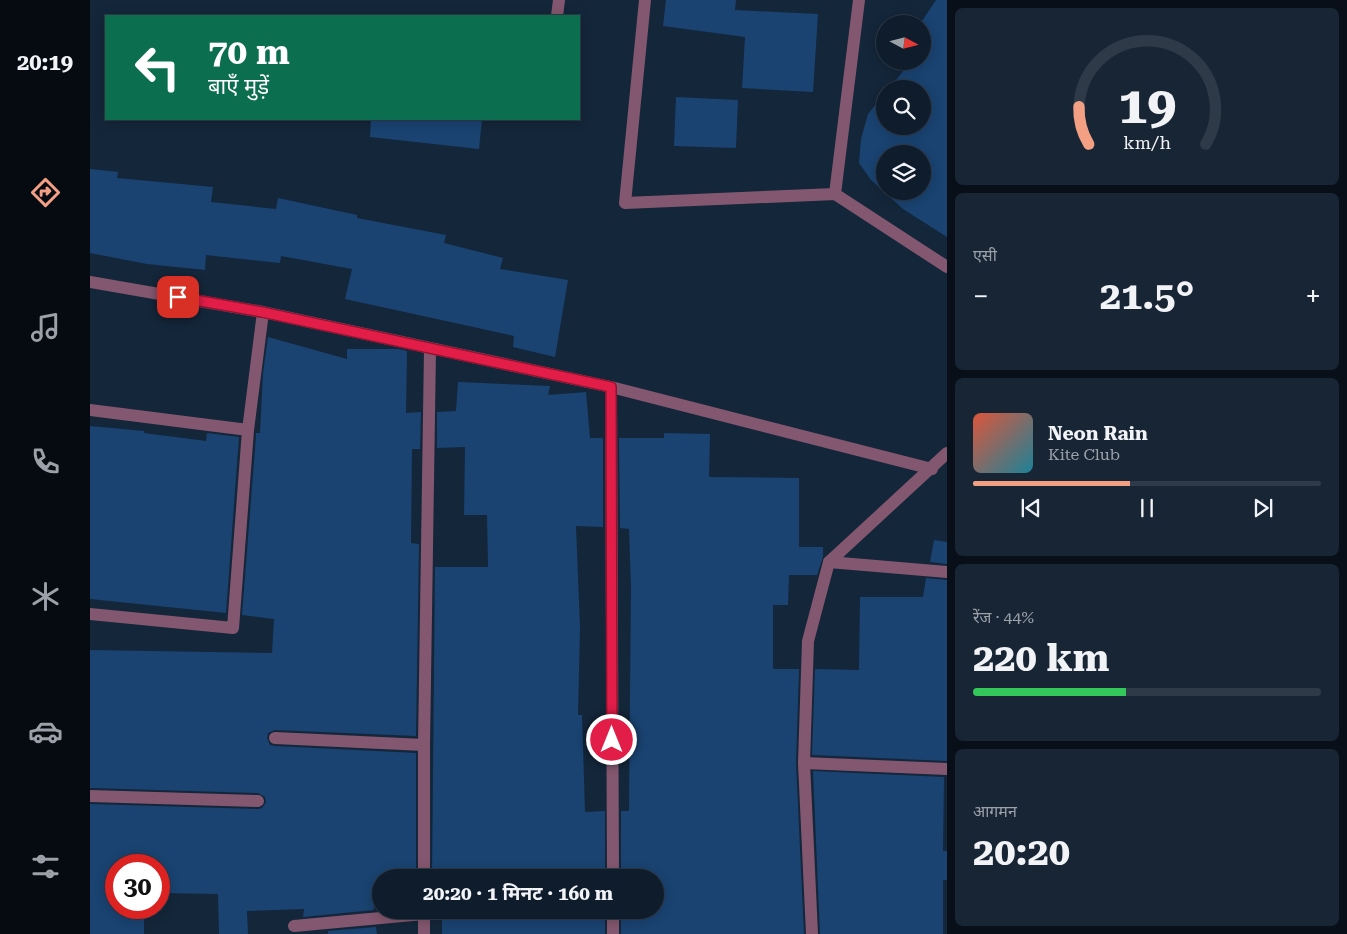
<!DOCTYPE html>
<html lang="hi">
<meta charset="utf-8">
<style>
body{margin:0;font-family:"Roboto Serif","Noto Sans Devanagari",serif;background:#182534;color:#f1f3f6;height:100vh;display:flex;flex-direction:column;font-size:19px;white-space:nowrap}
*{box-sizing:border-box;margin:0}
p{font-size:16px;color:#9ba1a9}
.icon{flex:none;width:28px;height:28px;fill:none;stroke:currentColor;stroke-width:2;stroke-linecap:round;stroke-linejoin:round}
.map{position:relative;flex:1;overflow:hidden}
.sheet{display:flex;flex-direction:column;gap:8px;padding:8px;background:#080f18;width:400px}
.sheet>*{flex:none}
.banner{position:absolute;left:15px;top:15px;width:475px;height:105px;border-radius:0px;box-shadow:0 2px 12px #0003,0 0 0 1px #2f3a48;background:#0b6e4f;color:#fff;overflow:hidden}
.needle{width:32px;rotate:97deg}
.buttons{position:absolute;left:786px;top:15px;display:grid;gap:10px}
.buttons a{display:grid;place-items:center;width:55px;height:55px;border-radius:50%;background:#0f1c2c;box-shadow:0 2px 12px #0003,0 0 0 1px #2f3a48;font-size:25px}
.speed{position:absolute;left:15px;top:854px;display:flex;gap:10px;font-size:25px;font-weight:700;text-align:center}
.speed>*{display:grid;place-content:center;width:65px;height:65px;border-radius:50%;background:#0f1c2c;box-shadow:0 2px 12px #0003,0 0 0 1px #2f3a48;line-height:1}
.speed .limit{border:8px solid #d22;background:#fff;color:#111}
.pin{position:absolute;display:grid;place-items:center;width:42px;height:42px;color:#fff;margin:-21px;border-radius:10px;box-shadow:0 2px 8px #0006}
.me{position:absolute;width:55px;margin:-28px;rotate:0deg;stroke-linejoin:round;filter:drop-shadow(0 0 4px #0008)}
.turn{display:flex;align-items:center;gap:18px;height:105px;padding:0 20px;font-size:22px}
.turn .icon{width:65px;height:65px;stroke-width:2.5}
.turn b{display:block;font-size:35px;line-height:42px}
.big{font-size:38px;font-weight:700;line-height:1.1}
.sheet .tile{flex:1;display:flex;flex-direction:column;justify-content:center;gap:8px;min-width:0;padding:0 18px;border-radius:8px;background:#182534}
.sheet .dial{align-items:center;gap:0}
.dial svg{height:130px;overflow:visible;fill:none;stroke:#2f3a48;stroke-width:7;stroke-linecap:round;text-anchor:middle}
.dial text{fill:#f1f3f6;stroke:none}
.song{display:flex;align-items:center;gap:15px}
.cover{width:60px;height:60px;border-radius:8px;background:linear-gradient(135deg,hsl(10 70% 55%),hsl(190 70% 35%))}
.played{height:5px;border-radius:2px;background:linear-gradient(90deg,#f39f84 45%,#2f3a48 45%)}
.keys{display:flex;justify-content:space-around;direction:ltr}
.heat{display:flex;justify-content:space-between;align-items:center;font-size:28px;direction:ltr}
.charge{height:8px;border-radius:4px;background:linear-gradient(90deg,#34c759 44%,#2f3a48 0)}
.trip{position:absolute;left:282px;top:869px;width:292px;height:50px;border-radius:25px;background:#0f1c2c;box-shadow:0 2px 12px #0003,0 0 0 1px #2f3a48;font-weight:700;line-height:50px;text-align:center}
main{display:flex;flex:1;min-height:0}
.tabs{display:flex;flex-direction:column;width:90px;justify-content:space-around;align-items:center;background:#060b12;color:#9ba1a9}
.tabs .icon{width:35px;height:35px}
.tabs .current{color:#f39f84}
.tabs b{font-size:22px;color:#f1f3f6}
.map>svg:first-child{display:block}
</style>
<main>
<nav class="tabs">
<b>20:19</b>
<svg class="icon current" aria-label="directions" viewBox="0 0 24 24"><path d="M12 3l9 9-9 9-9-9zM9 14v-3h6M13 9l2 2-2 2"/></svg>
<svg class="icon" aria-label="music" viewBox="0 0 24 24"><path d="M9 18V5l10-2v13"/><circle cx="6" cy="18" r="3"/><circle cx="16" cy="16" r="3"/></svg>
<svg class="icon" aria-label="phone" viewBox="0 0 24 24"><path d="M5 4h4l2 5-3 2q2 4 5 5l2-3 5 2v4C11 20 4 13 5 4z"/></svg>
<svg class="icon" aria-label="climate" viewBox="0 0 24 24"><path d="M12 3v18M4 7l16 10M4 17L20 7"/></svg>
<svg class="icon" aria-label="car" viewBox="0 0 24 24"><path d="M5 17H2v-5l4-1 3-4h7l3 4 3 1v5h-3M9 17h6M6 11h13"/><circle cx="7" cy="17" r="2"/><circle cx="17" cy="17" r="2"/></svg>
<svg class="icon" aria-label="filters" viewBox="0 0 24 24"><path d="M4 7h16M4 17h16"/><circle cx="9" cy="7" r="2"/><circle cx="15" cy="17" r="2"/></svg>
</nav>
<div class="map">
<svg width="857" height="934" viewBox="0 0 857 934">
<rect width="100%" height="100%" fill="#14263a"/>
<!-- building -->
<path fill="#1a4371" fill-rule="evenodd" d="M576 0H646L645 10 728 14 723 92 652 88 655 37 573 26Z
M846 0H857V237L813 209 781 180 769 163 771 139 778 114 795 93V126H832V89H799L821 61H832V24H830ZM795 154H832V191H795Z
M586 97 648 100 646 148 584 146Z
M281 119H392L389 149 280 137Z
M0 169 28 172 27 178 123 187 121 202 186 209 188 198 267 215V218L356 235 354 243 413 258 410 269 478 280 465 357 423 347 424 336 255 299 262 269 191 256 190 263 116 255 115 270 57 264 0 253Z
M178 337 257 359V349H308L317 351 316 413 331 412 330 449H322L321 543 329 544 326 736 185 730 178 733 177 738 180 745 185 746 326 753V878H291V892H283L284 910 213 917 214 909 157 911 158 934H129L128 894 69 893V865H26V908H54V934H0V804L168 809 172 808 176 802 175 797 168 793 0 788V650L182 653 184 619 152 615 166 436V433H170L173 373Z
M368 382 460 386 458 395 496 392 500 438H513V527L486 526 490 628 488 715H492L495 812 515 811V878H342L345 567H398L397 515H374L375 447 347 448V412L366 411Z
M0 426 54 431V433L116 441 117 433 149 437 136 613 0 599Z
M574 433 620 434 619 477 709 478V547H733V557L727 575H699L698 605H683V669H709L706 763 714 934H531V910H566V878H531V811H539L541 586 539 529 530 528 529 438H574Z
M844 540 857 542V564L840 562Z
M836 578 857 580V761L722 755 725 669 769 670 770 597H833Z
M723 771 854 777 853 851H857V880H853V934H730Z
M352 910H515V934H352Z
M286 927 287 934H238V931Z"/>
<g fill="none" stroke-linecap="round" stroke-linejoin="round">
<!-- service -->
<path stroke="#83576f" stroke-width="12" d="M467 16 469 0"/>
<!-- minor -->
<path stroke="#83576f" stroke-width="12" d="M555 0 535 203 745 194 857 267
M745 194 769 0
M0 282 173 312 521 387 842 469
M521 387 523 878
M0 410 158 430
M739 562 857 572
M0 614 143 628 158 430 173 312
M185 738 334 745
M714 763 857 769
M0 796 168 801
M334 878V745L340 349
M334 910V934
M204 926 334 914
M523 934V910"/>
<!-- tertiary -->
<path stroke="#83576f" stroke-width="12" d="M722 934 714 763 718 641 739 562 857 453"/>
</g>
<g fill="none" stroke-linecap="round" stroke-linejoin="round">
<!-- route casing -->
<g stroke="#92132f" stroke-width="12">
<path id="route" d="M88 297 172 312 521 387 522 740"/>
</g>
<!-- route -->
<use href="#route" stroke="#e11d48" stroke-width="9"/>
</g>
</svg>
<div class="buttons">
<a><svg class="needle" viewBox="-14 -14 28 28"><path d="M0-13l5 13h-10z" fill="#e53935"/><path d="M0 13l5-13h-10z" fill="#9ba1a9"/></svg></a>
<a><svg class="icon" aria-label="search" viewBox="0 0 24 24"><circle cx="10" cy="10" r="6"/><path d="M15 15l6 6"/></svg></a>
<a><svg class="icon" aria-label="layers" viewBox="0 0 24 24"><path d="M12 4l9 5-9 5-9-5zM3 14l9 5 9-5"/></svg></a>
</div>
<div class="speed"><div class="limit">30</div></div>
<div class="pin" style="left:88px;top:297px;background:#d93025"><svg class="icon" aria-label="arrive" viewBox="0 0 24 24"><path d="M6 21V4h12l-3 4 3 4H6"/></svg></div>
<svg class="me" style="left:522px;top:740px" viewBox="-20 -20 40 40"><circle r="17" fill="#e11d48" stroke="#fff" stroke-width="3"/><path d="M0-11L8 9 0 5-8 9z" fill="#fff"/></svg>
<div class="trip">20:20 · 1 मिनट · 160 m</div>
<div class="banner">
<div class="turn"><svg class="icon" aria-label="left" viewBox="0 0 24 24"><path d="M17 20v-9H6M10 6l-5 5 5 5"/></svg><div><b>70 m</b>बाएँ मुड़ें</div></div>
</div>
</div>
<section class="sheet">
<div class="tile dial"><svg viewBox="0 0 100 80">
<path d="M14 69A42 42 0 1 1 86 69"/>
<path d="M14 69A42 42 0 0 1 8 46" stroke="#f39f84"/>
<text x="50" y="56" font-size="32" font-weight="700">19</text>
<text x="50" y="72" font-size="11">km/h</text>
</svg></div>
<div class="tile"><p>एसी</p>
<div class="heat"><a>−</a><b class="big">21.5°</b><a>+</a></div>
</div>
<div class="tile">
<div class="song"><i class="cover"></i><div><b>Neon Rain</b><p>Kite Club</p></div></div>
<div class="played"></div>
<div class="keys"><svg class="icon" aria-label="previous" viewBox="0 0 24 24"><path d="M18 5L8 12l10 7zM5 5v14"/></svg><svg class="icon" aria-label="pause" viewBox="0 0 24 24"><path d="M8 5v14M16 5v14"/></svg><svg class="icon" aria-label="next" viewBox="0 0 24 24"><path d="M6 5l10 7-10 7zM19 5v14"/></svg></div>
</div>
<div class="tile"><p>रेंज · 44%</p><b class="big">220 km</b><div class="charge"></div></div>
<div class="tile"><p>आगमन</p><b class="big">20:20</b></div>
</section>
</main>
